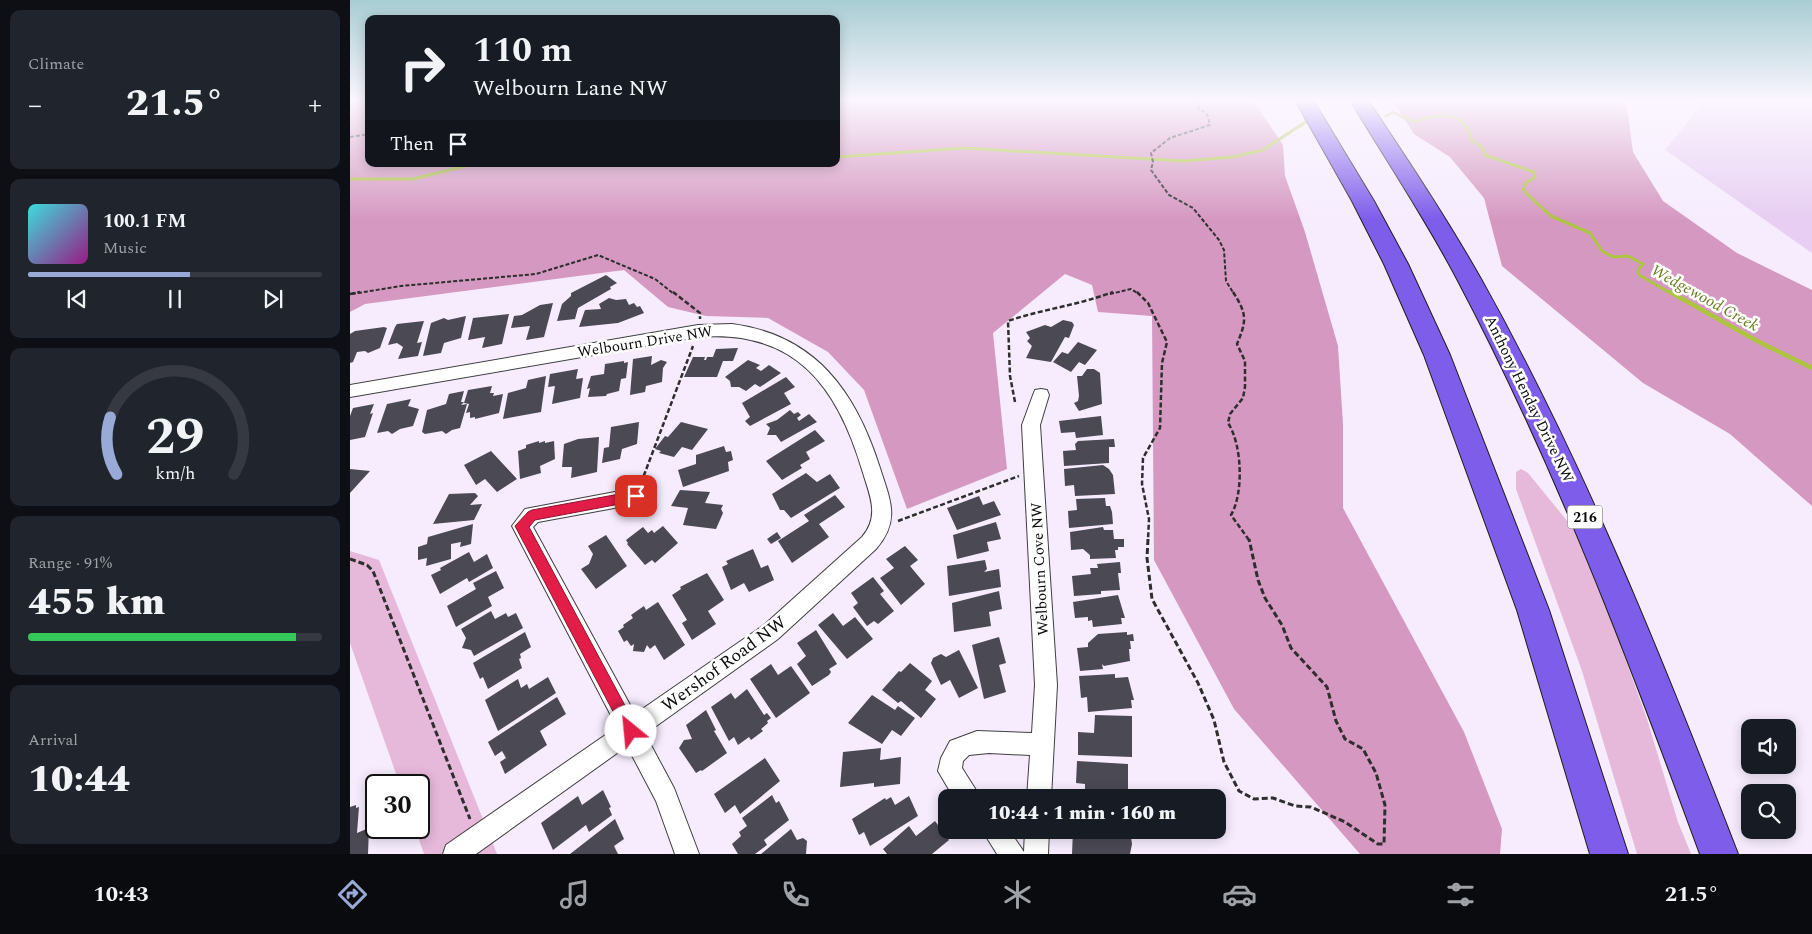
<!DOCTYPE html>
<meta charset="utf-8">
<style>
body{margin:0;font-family:Spectral,serif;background:#20242c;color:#f1f3f6;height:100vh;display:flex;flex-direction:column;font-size:19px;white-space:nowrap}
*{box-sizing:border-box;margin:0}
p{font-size:16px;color:#9ea1a6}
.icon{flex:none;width:28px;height:28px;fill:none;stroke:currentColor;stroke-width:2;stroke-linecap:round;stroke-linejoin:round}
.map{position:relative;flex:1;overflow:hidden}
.drawer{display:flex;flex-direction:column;gap:10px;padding:10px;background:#0d0f14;width:350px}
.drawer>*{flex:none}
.hud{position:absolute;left:15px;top:15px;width:475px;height:152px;border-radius:10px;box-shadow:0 2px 12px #0003;background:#171b24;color:#f1f3f6;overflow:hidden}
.fabs{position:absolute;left:1391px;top:719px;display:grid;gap:10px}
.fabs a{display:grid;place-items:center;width:55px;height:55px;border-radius:10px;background:#171b24;box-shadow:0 2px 12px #0003;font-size:25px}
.speed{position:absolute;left:15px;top:774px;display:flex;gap:10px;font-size:25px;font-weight:700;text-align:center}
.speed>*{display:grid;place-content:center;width:65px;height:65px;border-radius:50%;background:#171b24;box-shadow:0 2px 12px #0003;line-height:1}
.speed .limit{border:2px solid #111;border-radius:8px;background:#fff;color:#111}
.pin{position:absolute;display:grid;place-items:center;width:42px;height:42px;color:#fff;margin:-21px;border-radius:10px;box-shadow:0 2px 8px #0006}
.me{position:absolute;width:55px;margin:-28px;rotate:332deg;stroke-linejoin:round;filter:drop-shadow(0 0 4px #0008)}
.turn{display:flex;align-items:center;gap:18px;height:105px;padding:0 25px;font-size:22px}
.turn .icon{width:65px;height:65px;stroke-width:2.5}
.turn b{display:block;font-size:35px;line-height:42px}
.then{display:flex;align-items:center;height:48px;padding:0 25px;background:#0003;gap:10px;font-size:19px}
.big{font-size:38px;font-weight:800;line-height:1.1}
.drawer .tile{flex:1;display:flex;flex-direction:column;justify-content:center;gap:8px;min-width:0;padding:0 18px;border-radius:10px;background:#20242c}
.drawer .dial{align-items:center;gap:0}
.dial svg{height:130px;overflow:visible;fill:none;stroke:#363941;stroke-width:7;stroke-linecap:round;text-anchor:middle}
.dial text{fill:#f1f3f6;stroke:none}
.song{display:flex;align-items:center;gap:15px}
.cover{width:60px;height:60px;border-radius:8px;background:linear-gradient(135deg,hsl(180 70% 55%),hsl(310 70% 35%))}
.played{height:5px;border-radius:2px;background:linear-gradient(90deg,#99aad7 55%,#363941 55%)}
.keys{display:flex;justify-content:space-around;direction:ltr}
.heat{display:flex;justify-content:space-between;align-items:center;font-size:28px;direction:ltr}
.charge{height:8px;border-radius:4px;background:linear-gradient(90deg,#34c759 91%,#363941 0)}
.trip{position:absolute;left:588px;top:789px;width:288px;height:50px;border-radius:10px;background:#171b24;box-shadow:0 2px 12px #0003;font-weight:800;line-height:50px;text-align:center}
.tabs{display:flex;height:80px;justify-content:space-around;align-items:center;background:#090b0e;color:#9ea1a6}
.tabs .icon{width:35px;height:35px}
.tabs .on{color:#99aad7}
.tabs b{font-size:22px;color:#f1f3f6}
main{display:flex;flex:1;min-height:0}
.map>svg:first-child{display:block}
</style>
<main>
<section class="drawer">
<div class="tile"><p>Climate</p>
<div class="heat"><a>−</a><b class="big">21.5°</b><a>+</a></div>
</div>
<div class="tile">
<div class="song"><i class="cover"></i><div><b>100.1 FM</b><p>Music</p></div></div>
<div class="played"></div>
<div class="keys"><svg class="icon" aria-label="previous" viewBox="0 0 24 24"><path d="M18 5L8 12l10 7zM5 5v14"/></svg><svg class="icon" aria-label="pause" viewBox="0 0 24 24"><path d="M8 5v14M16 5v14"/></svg><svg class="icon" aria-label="next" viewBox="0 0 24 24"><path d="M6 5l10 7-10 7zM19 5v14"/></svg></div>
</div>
<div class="tile dial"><svg viewBox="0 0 100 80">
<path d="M14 69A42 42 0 1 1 86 69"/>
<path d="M14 69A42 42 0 0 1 10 34" stroke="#99aad7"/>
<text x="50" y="56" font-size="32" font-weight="700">29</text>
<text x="50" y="72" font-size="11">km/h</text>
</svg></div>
<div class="tile"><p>Range · 91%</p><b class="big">455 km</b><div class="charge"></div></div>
<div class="tile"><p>Arrival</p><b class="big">10:44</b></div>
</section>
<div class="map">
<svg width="1462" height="854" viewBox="0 0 1462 854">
<rect width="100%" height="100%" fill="#f6ecfe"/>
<!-- farmland -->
<path fill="#e7cef2" d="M1341 100H1462V253L1315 150 1349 108Z"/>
<!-- green -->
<path fill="#e6b8da" d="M1171 469 1178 473 1232 539 1297 719 1328 822 1341 854H1287L1232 671 1166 489V472Z
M0 551 29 560 147 854H74L65 828H69V785H50L0 643Z"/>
<!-- forest -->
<path fill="#d599c1" d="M0 100H19V164H486V100H903L933 145 935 176 955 232 988 346 993 424V508L1114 732 1152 829 1150 854H1010L884 709 804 560 802 316 748 312 742 285 715 274 643 333 657 469 557 509 514 390 478 352 418 318 356 316 318 307 274 270 15 304 0 312Z
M1042 100H1276L1283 152 1313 201 1387 253 1462 290V506L1380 434 1293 383 1152 266 1134 198 1100 157 1064 134Z"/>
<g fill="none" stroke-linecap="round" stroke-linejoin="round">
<!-- stream-far1 -->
<path stroke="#adc440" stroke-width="3" d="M1036 116 1043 112C1049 115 1058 121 1065 121 1070 121 1075 118 1080 117 1099 112 1119 119 1121 140L1132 147 1135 155 1184 172 1185 177 1176 183 1173 190 1201 216 1240 233 1252 251 1263 257 1278 256 1293 264 1288 270 1289 275 1322 294
M486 157 615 148 833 161 883 157 913 150 957 121
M0 179H63L124 164"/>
<!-- stream -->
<path stroke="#adc440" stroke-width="4.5" d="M1320 292 1409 342 1462 368"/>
</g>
<!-- building -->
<path fill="#4b4954" d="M256 275 267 283 260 287 261 289 228 308 225 319 207 321 212 304 221 296V293Z
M259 298 266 300 276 299 279 305 284 303 287 307 290 306 294 313 268 323 229 327 235 310 251 309 249 304Z
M203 303 194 337 176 340 180 326 161 328 164 316 172 315 190 305Z
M159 314 152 344 132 348 135 337 118 340 123 318Z
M116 316 111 338 94 343 91 353 73 356 81 323 94 318 98 320Z
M713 320 722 322 724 325 719 338 715 337 701 362 676 358 682 346 677 341 680 338 676 332 695 325 701 327Z
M74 321 67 343 72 342 68 356 48 359 53 347 47 343 38 345 45 327 47 324Z
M34 327 37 328 30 348 18 353 15 351 7 352 3 362 0 363V334L5 331Z
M728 342 747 350 735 365 729 362 721 372 703 362 712 352 718 354Z
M388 348 383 361H373L367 377H334L343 357H355L354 360H356L357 357H363L366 349Z
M302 356 301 365 311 360 317 362 313 368 312 382 296 386 295 392 280 395 283 359Z
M398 360 410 365 406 368 411 371 419 365 431 373 410 387 405 384 396 391 389 387H381L380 381 375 377Z
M274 361V363L278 362 276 378 271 379 269 391 257 394 256 396 238 397 240 388 237 389 241 376 254 374 255 364Z
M228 369 226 379 233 378 230 398 202 404 205 386 198 387 200 374Z
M737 369H744L750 373 752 404 729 411 724 403 728 401 729 396 727 376H732Z
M196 376 191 412 153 419 158 393 176 388 178 380Z
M436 377 445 387 434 393 441 404 400 426 395 421 400 417 392 403Z
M142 386 140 393H144L143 396 153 394 149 413 125 419V417L120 418V412L116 413 119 404 114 403 118 390Z
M114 391 111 402H114L111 405 117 404 110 428 102 430 96 434 92 431 75 434 72 432 77 410 96 404 99 394Z
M61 399 58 406 69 409 63 426 50 429 42 434 38 431 27 433 37 404Z
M24 404 20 414 23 413 15 437 0 440V416L3 408Z
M440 410 444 414 448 412 451 415 447 418 449 421 459 414 467 422 431 442 426 435H417L420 428 416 424 427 420Z
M751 416 753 435 726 438 725 432 711 433 709 421Z
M289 422 287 444 272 449 270 459 252 463 254 448 259 447 261 427Z
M331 422 358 429 342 450 332 447 324 457 309 453 311 451 305 449 315 436 318 437Z
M465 430 475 441 456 452 460 459 450 465 452 468 432 480 416 461Z
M249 437 247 472 221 478 222 467H212L214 444 228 439Z
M764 439 765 447H759V463L714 466 713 451 726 450 725 444 728 441Z
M189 441V443L195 441V443L204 441 205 459 190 466 191 473 170 479 168 451 176 448V445Z
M374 446 376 452 381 451 383 460 378 462 379 471 333 487 328 470 346 464V455Z
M141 451 167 479 147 492 135 479 126 485 114 465Z
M753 465 759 469 763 475 765 494 725 496 724 485 715 486 714 469Z
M0 469 20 471 0 493Z
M456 473 467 482 480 474 490 488 441 518 434 510H430L422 494Z
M330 490 360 492 355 503 373 505 371 509 373 513 366 529 333 525 338 508 321 506Z
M125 493 128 496 120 505 132 504 124 520 83 524 99 494Z
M485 495 495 507 469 524 479 537 442 563 428 541 459 521 454 515Z
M629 496 633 505 644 501 651 515 607 530 597 508Z
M755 498 756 506H760L762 512 763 524 719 528 718 511 727 510 726 499Z
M646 522 651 539 637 542 639 551 607 559 603 535Z
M123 524 121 544 110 547 111 542 101 544V559L76 566 77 558 68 560V547L77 544 78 537Z
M313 526 328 543 305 563 302 560 295 565 277 544 278 543 276 540 293 527 298 533 302 530 304 533Z
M753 527 754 530H763L764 539H774V547H768V550H765L766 558 740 559V555L733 549 721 550 720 532Z
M427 532 431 538 421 544 417 539Z
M256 535 277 566 246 589 231 569 239 564 243 554 238 546Z
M555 546 568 560 560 566 575 584 551 605 530 578 544 568 536 559Z
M403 549 411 568 418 565 424 580 399 592 394 583 381 590 372 567 378 564 376 561Z
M119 552 124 562 137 554 143 568 119 582 117 578 90 594 81 575 91 570 90 568Z
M635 560 637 569 634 572 649 569 651 587 599 596 597 566Z
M770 562 771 573H768L770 590 751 591V594L724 596 722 576 741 574 740 568H748L747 564Z
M146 571 154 588 138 597 142 606 106 627 97 606 126 589 123 583Z
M357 573 374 600 358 611 366 624 342 640 332 623 337 620 322 595 331 589 330 587Z
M523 577 534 591 530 594 544 611 528 624 524 621 517 626 503 607 508 603 501 593Z
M649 591 652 609 639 612 641 626 604 632 602 603Z
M768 595 775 618H771L772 624 743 627 742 620 738 621V617L725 618 723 602Z
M308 602 335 645 314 660 305 645 300 649 297 645 294 652 283 651 284 644 281 646 277 640 274 642 268 631 274 627 273 625 283 618 281 615 294 606 296 610Z
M141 611 145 619 156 613 158 617 166 613 173 628 124 656 121 650 112 648 116 638 111 629Z
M483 613 493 626 505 617 523 639 497 659 468 625Z
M466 630 487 664 479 669 481 672 479 675 462 686 447 664 456 656 447 643Z
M175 632 181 647 170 654 171 658 169 659 172 668 138 689 133 677 130 679 123 663Z
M777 632V635L783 634 784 641H780L781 649H779L780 661 754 666 752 664 753 669 730 671 727 648 738 647V643L748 634Z
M649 637 656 663 649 665 656 692 634 699 622 645Z
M609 650 628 688 609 698 600 680 591 685 581 663 583 658 591 654 596 657Z
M560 663 582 681 575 690 586 699 571 718 551 701 548 703 532 690 549 671 551 672Z
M421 664 428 675 441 666 460 693 426 718 400 679Z
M765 674V678L778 677 784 700H781L782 708 738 712 737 697 731 698 729 676Z
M198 677 206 693 148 731 135 700 168 679 171 688 177 684 179 689Z
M397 689 414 715 417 713 421 718 417 721 418 723 411 729 413 731 401 740 399 737 388 745 384 737 379 741 361 707 381 693 385 699Z
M522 695 545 710 548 706 565 718 551 736 542 730 532 744 498 723Z
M207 697 216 714 190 731 197 745 155 774 150 762 156 758 152 751 145 756 138 742Z
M356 710 366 730 364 731 377 753 352 771 351 770 346 773 329 748 334 740 342 739 336 725Z
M745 715 782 716V757L728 755V732L744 733Z
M531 748 530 760 551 757 550 784 524 787V783L490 787 493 752Z
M415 758 430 781 390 814 385 805 375 813 364 794Z
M727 761 778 764V798H739L740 790 735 789V784L726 783Z
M253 790 261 807 259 808 262 815 239 832 236 825 203 850 191 823 228 796 232 805Z
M422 795 426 803 429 801 439 820 414 840 417 845 405 854H388L382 844 391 836 389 832 397 826 392 818Z
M559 796 568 816 520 846 514 832 509 835 502 819 535 798 536 800 541 797 545 805Z
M6 805V808L9 807 7 833 19 828 18 854H0V807Z
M265 819 274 839 264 846 268 854H220Z
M585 821 599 840 582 854H537L533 849 559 826 566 836Z
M441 829 447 840 453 838 457 841 456 854H411Z
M723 830H780L782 844 780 854H722Z"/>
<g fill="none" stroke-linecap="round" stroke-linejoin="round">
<!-- street casing -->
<g stroke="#3f3f3f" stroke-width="2">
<path id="street" d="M382 324C466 335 506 392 530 468 540 500 551 520 526 549L428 639 295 734 324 788 349 854H325L306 801 277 746 126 854H93L96 845 267 727 162 526 175 509 286 488 293 490 295 496 293 502 286 504 188 522 183 527 285 714 414 625 512 537C530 516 520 496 513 473 488 387 446 329 348 337L0 397V385L348 325Z
M691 389 697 390 699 395 690 425 707 685 701 798H677L680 755 639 753 619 755 613 761 612 768 631 798H604L588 771 591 758 600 741 627 731 682 733 685 685 672 425 683 395 685 390Z
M632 830H659L674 852 675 830H699L698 854H647Z"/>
</g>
<!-- highway casing -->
<g stroke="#1d1d1d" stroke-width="2">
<path id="highway" d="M945 100H963L1024 201 1058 264 1100 355 1199 610 1278 854H1240L1167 610 1074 355 1034 264 1002 201Z
M1000 100H1018C1057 159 1096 217 1131 279 1234 463 1312 658 1388 854H1350C1278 658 1205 464 1107 279 1075 218 1036 160 1000 100Z"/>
</g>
<!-- path-far2 -->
<path stroke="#2e2e2e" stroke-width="2" stroke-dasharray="4 2" stroke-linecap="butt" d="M846 100 849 109 857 114 860 125 820 138 801 153 803 162 801 170 819 195 843 208 869 240 874 250 876 281 884 294
M0 137 19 134
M2 294 51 286 186 274 248 255 305 279 324 294
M760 294 781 289 789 294"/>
<!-- path-far1 -->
<path stroke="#2e2e2e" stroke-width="2.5" stroke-dasharray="5 2.5" stroke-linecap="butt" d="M323 292 350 313V319
M787 292 798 303 817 342 812 363 810 428 793 458 792 484 799 519 798 540
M883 292C897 314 897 320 887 344L895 361V387L893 398 880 414 878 423C892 444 894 493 881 515L899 540
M0 294 10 292
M665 402 660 376 658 321C693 309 729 305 763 292
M291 483 343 346
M548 521 669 476"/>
<!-- path -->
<path stroke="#2e2e2e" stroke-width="3" stroke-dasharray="6 3" stroke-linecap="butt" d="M798 539 797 558 802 599 848 683 864 720 874 762 889 791 904 799 923 798 945 806 961 807 995 822 1028 844H1034L1035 805 1026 773 1013 749 995 739 986 721 977 687 941 648 932 625 915 598 908 580 899 539
M0 559 17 565 23 571 120 819"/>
<!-- street -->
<use href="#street" fill="#fff" fill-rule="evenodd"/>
<!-- highway -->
<use href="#highway" fill="#7e5deb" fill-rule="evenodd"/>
</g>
<!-- sky -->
<linearGradient id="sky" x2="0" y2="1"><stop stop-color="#a8cdd3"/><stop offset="0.46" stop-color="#fbf6ff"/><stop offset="1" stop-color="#fbf6ff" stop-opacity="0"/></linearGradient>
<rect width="1462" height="219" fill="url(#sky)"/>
<!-- route -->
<path fill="#e11d48" stroke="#92132f" d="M286 491 291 493 293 496 291 500 185 520 179 527 286 726 288 731 286 736 281 738 276 736 165 526 178 512 182 510Z"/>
<g text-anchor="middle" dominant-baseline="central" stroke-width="5" stroke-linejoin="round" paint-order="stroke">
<!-- shield labels -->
<rect fill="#fff" stroke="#555" stroke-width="1" x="1217.5" y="505.5" width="35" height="23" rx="4"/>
<g font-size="14" font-weight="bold" fill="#0c0c0c">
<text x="1235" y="517">216</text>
</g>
<!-- street labels -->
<g font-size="15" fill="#0c0c0c" stroke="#fff">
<text transform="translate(295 342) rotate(-9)">Welbourn Drive NW</text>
<text transform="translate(1179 399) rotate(64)">Anthony Henday Drive NW</text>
<text transform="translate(690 569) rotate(-93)">Welbourn Cove NW</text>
</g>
<!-- water labels -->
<g font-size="16" font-style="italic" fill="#677b1b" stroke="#fff">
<text transform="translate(1355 298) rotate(29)">Wedgewood Creek</text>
</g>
<!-- near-street labels -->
<g font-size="18" fill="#0c0c0c" stroke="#fff">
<text transform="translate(374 664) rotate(-36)">Wershof Road NW</text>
</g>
</g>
</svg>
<div class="fabs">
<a><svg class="icon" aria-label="sound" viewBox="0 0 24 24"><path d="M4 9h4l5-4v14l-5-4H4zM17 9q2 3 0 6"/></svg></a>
<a><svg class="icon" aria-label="search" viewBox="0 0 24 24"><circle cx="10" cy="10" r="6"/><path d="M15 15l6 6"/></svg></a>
</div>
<div class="speed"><div class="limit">30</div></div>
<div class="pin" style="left:286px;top:496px;background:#d93025"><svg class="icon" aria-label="arrive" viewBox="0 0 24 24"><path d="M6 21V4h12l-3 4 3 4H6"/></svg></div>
<svg class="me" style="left:281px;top:731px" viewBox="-20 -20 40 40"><circle r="19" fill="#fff"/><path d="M0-13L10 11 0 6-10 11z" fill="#e11d48"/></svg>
<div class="trip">10:44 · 1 min · 160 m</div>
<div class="hud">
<div class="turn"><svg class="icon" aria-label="right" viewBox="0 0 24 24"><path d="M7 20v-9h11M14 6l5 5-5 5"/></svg><div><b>110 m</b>Welbourn Lane NW</div></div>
<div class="then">Then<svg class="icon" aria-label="arrive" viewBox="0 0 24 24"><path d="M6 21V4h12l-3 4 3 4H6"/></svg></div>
</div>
</div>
</main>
<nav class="tabs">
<b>10:43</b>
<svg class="icon on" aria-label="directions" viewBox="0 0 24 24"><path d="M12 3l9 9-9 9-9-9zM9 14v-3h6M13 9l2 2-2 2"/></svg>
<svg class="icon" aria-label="music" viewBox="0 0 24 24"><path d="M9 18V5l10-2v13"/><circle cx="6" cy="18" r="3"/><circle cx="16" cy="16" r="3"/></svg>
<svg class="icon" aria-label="phone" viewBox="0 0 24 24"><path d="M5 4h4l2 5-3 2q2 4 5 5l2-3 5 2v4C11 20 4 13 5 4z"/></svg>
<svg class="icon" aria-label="climate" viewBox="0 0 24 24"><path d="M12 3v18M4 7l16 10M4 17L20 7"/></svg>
<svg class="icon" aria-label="car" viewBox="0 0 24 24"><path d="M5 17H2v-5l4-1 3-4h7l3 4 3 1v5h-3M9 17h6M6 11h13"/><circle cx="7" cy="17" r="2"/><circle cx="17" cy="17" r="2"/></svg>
<svg class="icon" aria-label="filters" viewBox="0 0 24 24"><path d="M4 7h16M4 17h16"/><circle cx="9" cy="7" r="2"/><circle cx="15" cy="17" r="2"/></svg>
<b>21.5°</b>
</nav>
